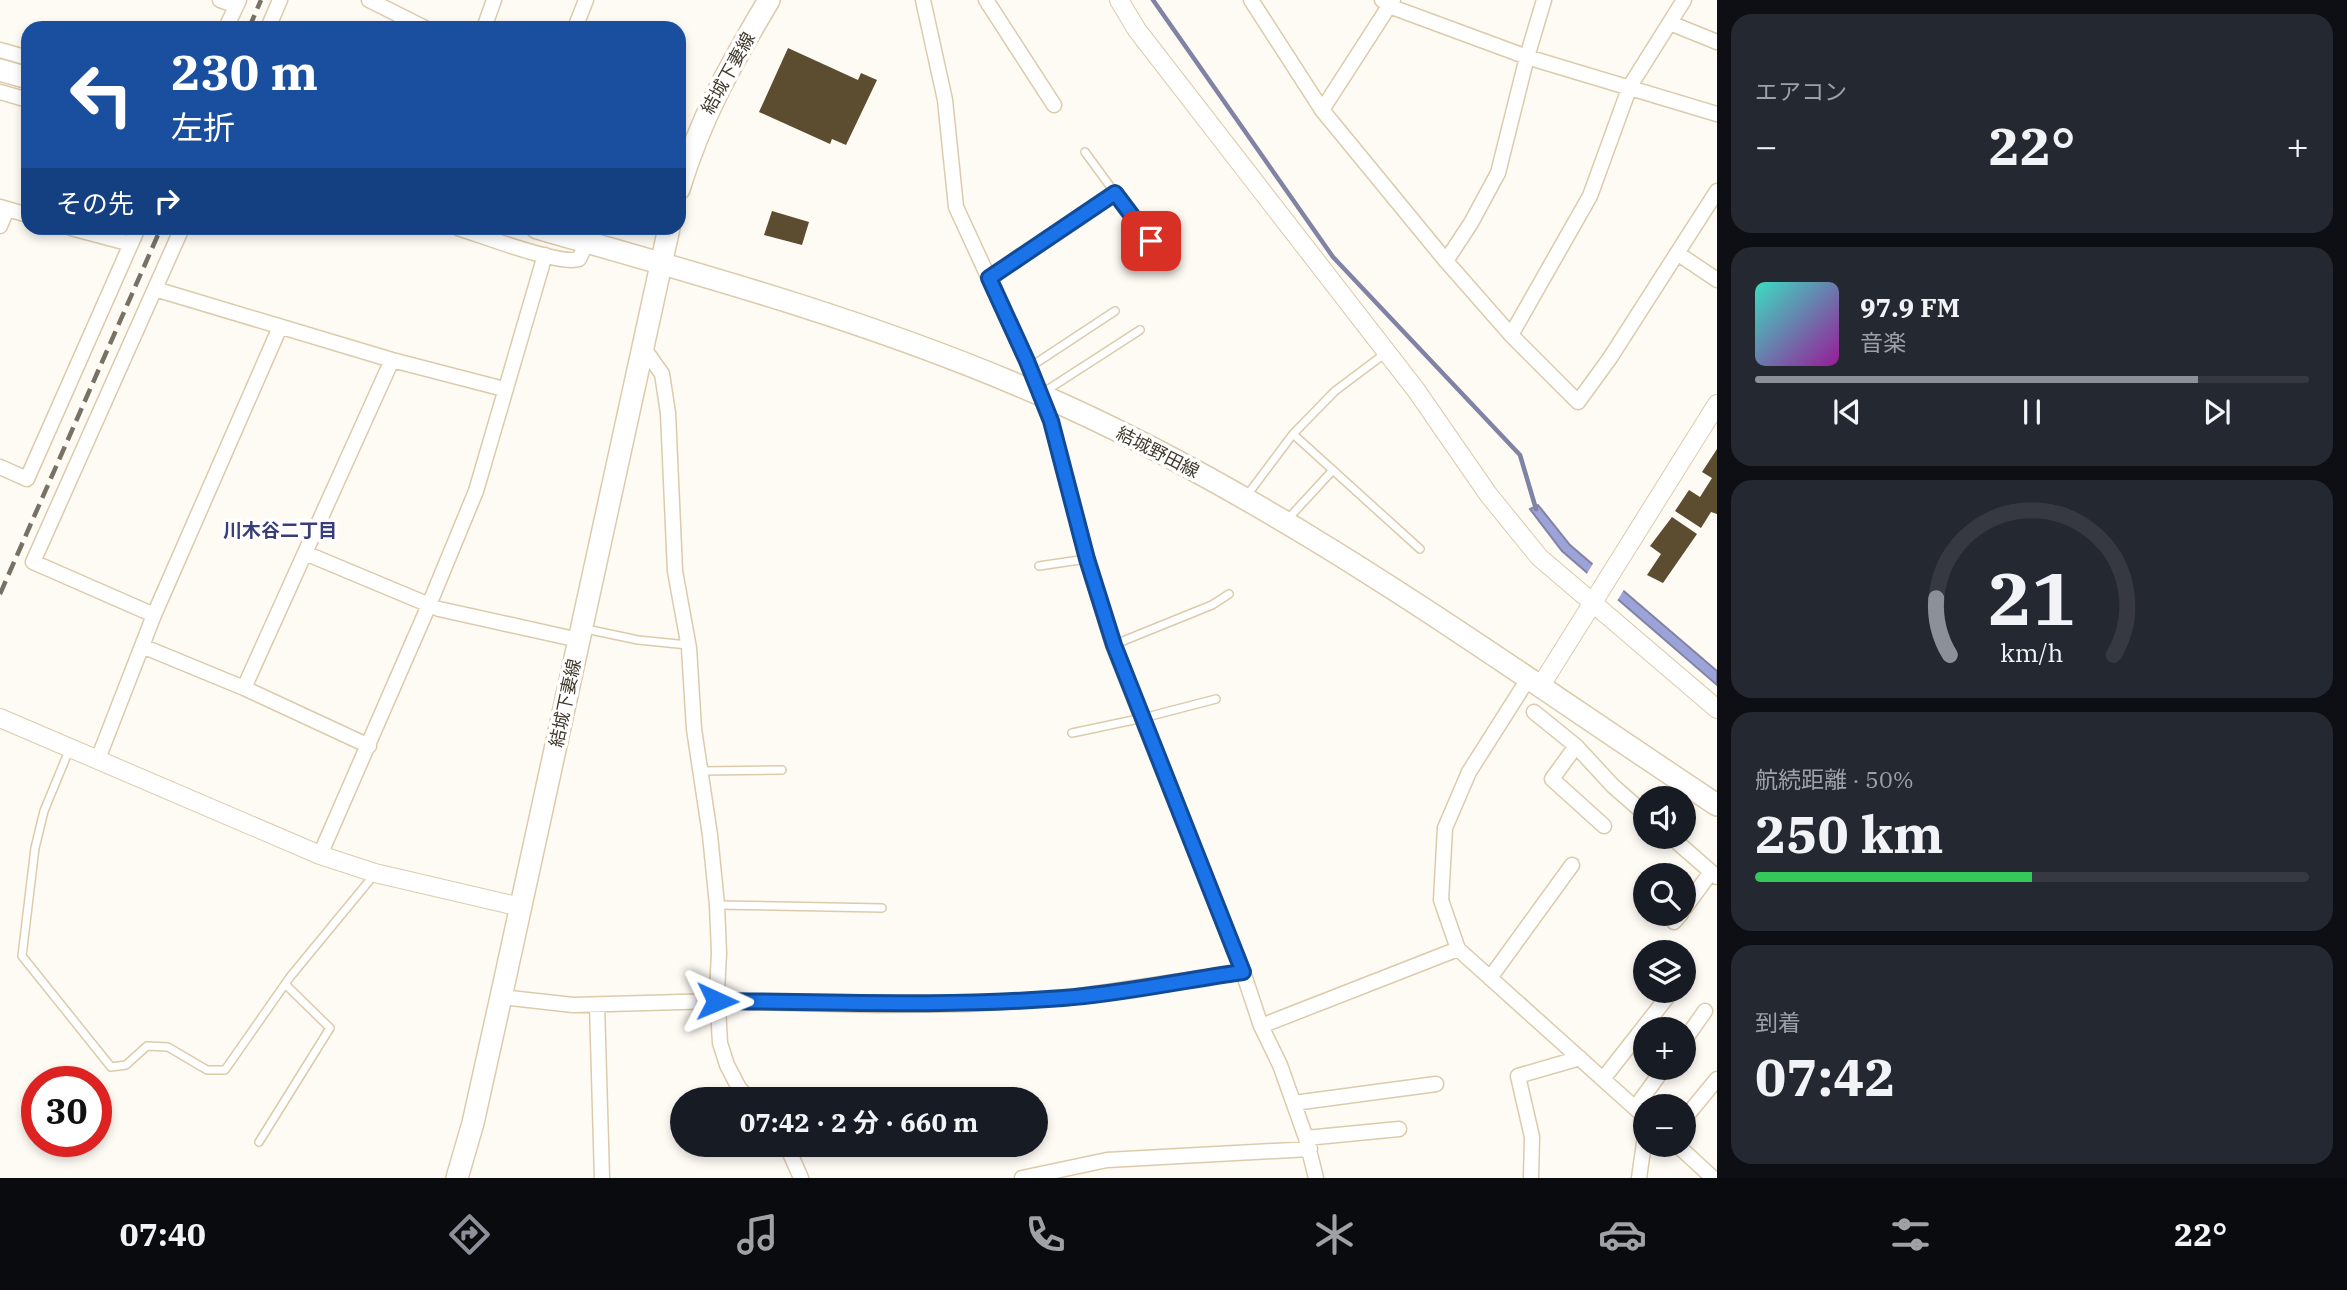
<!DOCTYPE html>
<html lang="ja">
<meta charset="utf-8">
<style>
body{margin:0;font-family:"IBM Plex Serif","Noto Sans JP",serif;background:#242831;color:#f1f3f6;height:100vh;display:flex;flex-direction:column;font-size:26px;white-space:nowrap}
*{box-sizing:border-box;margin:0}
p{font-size:23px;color:#9ea1a6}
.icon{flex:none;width:38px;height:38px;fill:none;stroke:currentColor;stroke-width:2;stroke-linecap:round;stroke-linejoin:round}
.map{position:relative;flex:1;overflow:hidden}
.drawer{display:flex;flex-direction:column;gap:14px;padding:14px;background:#0d0f14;width:630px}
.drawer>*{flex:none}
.guide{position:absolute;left:21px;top:21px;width:665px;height:214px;border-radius:21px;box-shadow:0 4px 10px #0003;background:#1a4fa0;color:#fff;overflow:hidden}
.fabs{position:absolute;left:1633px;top:786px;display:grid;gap:14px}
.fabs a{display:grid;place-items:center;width:63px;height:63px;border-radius:50%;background:#171b24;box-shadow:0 4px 10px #0003;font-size:35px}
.speed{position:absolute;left:21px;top:1066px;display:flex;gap:14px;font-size:35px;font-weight:700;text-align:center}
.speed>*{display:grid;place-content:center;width:91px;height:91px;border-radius:50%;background:#171b24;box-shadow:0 4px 10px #0003;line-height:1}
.speed .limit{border:10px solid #d22;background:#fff;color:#111}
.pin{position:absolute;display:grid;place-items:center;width:60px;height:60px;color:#fff;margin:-30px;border-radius:14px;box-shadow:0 4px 10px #0006}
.me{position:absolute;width:77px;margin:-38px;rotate:91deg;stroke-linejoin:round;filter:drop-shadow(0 0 5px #0008)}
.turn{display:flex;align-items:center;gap:24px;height:147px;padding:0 35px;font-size:32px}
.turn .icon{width:91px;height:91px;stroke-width:2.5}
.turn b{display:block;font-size:49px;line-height:60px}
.then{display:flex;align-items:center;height:66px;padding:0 35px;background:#0003;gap:14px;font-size:26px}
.big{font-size:52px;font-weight:700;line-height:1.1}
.drawer .card{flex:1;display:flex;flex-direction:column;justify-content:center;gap:10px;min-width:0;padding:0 24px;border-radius:21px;background:#242831}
.drawer .dial{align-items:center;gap:0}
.dial svg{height:182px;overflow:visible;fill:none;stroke:#363941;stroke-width:7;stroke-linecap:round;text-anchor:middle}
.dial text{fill:#f1f3f6;stroke:none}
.song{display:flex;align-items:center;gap:21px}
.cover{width:84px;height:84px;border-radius:10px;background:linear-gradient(135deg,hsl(170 70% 55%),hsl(300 70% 35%))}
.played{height:7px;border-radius:4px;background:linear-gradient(90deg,#8c9099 80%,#363941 80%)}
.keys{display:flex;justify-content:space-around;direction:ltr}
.heat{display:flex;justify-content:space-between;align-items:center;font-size:38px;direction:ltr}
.charge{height:10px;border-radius:5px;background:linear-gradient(90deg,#34c759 50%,#363941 0)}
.trip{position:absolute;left:670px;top:1087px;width:378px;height:70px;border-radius:35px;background:#171b24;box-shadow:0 4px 10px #0003;font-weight:700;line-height:70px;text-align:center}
.dock{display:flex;height:112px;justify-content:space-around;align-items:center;background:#090b0e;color:#9ea1a6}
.dock .icon{width:49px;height:49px}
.dock .on{color:#8c9099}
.dock b{font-size:32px;color:#f1f3f6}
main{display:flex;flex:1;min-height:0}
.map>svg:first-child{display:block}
</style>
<main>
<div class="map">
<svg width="1717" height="1178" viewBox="0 0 1717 1178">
<rect width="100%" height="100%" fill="#fefaf4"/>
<!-- water -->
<path fill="#9ba3d8" stroke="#8083a4" stroke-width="2" d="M1538 505 1570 545 1717 671V685L1562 551 1530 509Z"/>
<!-- pier -->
<path fill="#fefaf4" d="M1594 562 1625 588 1617 601 1586 575Z"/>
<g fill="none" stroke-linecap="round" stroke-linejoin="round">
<!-- stream -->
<path stroke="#8083a4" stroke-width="4.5" d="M1153 0 1333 257 1520 455 1536 509"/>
</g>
<!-- building -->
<path fill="#5c4d31" d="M788 48 858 80 861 73 877 80 846 145 832 139 830 144 759 112Z
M772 211 809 222 802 245 764 235Z
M1717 449V514L1711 512 1701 528 1675 511 1689 490 1700 497 1712 478 1702 472Z
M1672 517 1697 534 1663 583 1647 575 1661 554 1650 546Z"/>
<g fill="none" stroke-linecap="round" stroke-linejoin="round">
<!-- service casing -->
<g stroke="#dccbab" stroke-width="10">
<path id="service" d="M1115 193 1151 241
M989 277 1115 193 1085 152
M1030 367 1115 311
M1044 392 1140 330
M1293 434 1420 549
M1245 498 1293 434 1335 391 1387 352
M1286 521 1333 470
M1039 566 1086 559
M586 629 638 640 688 645
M1113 645 1212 605 1229 594
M1072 733 1143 718 1216 699
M70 748 44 811 35 848 22 956 111 1067 126 1065 147 1046 168 1047 207 1070H225L290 977 374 875
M701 771 782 770
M717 905 882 908
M259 1142 330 1028 285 984"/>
</g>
<!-- minor casing -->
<g stroke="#dccbab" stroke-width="17">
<path id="minor" d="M220 0 236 6
M369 0 425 28
M923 0 945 100 956 207 1027 361 1051 421 1087 559 1113 645 1243 972 1261 1026 1280 1065 1306 1138 1316 1178
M986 0 1054 105
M1251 0 1322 110 1446 261 1511 335 1578 402 1610 358 1717 191
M1382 0 1389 6 1527 57 1717 114
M1670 23 1717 42
M226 28 239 0
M268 28 280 0
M484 28 494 0
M575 28 586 0
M0 50 28 58
M0 92 28 100
M1322 110 1393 0
M0 207 28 215
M0 226 7 209
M71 228 131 244
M458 228C481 235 560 266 579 259L587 242
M1677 253 1717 280
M1446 261 1471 223 1498 173 1527 57 1544 0
M155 289 392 360 504 389
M1511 335 1590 196 1630 86 1684 0
M643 347 662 374 668 413 675 571 689 648 694 729 710 835 717 905 719 953 717 992 720 1043 727 1065 739 1088 749 1099
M0 467 27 479 138 228
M305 553 439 609 579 640
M154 615 33 562 182 228
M142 646 244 688 369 746
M1528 679 1469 772 1445 828 1441 900 1458 949 1645 1117
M244 688 392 360
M1534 712 1576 746 1613 786 1645 814
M1576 746 1552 779 1604 826
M98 759 154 615 280 327
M1670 836 1717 877
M320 855 429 605 476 491 545 255
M1684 909 1711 872
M1674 922 1681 914
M1490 978 1572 865
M501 997 573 1005 717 1001 877 1005 967 1004 1066 998 1243 972
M597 1005 602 1178
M1261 1026 1458 949
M1684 1041 1705 1011
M1603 1079 1672 991
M1294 1103 1436 1084
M1635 1108 1664 1068
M1684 1119 1717 1079
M1306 1138 1399 1129
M786 1144 801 1178
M1676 1144 1713 1178
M1022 1178 1107 1160 1310 1149
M1531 1178 1532 1137 1518 1076 1580 1058
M1639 1178 1645 1136"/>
</g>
<!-- tertiary casing -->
<g stroke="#dccbab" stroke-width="20">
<path id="tertiary" d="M1119 0 1137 30 1416 390 1488 494 1539 557 1717 709
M1540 687 1717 404
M0 718 320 855 375 873 521 907"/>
</g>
<!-- primary casing -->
<g stroke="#dccbab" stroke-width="24">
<path id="primary" d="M0 70 28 78
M679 189C701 117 731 64 769 0
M537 228C707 276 879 324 1041 395 1284 501 1497 660 1717 805
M457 1178 473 1123 501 997 669 228"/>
</g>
<!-- service -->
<use href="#service" stroke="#fff" stroke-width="7"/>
<!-- minor -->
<use href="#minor" stroke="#fff" stroke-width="14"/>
<!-- tertiary -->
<use href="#tertiary" stroke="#fff" stroke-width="18"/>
<!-- primary -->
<use href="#primary" stroke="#fff" stroke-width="21"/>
<!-- rail -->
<path stroke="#777166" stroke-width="4.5" stroke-dasharray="14 7" stroke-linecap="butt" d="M249 28 261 0
M0 594 161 228"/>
</g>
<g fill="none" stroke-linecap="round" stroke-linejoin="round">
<!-- route casing -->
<g stroke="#114b97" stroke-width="18">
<path id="route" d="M717 1001C834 1002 946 1007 1063 998 1121 994 1184 980 1243 972L1114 645 1087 559 1051 421 1027 361 989 278 1115 193 1151 241"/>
</g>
<!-- route -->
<use href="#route" stroke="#1a73e8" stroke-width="12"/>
</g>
<g text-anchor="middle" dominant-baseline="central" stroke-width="7" stroke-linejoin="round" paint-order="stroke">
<!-- street labels -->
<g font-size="18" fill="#40392c" stroke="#fff">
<text transform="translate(728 73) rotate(-61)">結城下妻線</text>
<text transform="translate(1158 452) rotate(27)">結城野田線</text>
<text transform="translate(565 703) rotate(-78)">結城下妻線</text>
</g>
<!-- neighbourhood labels -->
<g font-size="19" font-weight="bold" fill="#393e7a" stroke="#fff">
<text x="280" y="530">川木谷二丁目</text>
</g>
</g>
</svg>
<div class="fabs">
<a><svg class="icon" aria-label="sound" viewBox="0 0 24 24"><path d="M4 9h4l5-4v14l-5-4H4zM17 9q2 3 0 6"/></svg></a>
<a><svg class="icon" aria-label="search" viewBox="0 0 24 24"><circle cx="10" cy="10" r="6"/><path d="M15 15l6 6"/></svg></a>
<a><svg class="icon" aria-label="layers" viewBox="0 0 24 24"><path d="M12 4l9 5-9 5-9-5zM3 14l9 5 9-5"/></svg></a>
<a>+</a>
<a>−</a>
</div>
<div class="speed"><div class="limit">30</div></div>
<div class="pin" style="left:1151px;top:241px;background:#d93025"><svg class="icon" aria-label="arrive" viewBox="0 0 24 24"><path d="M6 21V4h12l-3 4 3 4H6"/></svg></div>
<svg class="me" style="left:717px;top:1001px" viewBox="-20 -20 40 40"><path d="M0-17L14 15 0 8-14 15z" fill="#1a73e8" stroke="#fff" stroke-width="4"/></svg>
<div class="trip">07:42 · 2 分 · 660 m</div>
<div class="guide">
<div class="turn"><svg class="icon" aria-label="left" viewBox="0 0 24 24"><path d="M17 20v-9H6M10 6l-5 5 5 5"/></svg><div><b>230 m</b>左折</div></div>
<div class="then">その先<svg class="icon" aria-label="right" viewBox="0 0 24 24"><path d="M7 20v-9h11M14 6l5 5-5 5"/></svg></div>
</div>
</div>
<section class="drawer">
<div class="card"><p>エアコン</p>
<div class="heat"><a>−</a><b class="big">22°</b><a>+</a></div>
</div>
<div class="card">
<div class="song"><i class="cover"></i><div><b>97.9 FM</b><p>音楽</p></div></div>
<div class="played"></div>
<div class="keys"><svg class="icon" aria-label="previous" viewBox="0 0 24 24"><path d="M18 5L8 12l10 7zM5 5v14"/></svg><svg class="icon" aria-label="pause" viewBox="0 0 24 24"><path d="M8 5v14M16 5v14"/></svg><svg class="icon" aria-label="next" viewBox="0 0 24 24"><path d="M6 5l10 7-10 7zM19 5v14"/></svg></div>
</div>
<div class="card dial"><svg viewBox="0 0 100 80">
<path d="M14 69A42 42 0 1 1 86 69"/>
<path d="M14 69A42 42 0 0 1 8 44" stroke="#8c9099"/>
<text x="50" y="56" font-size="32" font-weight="700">21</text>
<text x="50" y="72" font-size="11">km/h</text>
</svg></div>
<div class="card"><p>航続距離 · 50%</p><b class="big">250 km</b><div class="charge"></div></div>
<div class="card"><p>到着</p><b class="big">07:42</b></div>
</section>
</main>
<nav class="dock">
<b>07:40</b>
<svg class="icon on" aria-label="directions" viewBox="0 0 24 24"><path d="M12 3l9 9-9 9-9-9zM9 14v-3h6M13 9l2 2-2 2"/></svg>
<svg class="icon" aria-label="music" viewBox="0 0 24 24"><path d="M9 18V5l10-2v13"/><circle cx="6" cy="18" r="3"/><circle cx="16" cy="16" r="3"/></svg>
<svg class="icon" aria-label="phone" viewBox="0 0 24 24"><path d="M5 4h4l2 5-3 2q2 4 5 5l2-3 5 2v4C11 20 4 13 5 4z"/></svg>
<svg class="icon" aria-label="climate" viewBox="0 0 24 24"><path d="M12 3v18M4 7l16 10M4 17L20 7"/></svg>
<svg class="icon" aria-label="car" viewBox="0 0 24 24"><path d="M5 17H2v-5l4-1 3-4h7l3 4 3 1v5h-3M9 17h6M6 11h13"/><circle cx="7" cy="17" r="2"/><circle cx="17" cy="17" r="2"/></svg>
<svg class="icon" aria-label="filters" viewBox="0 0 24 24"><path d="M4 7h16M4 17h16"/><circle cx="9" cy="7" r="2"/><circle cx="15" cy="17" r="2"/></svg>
<b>22°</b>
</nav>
